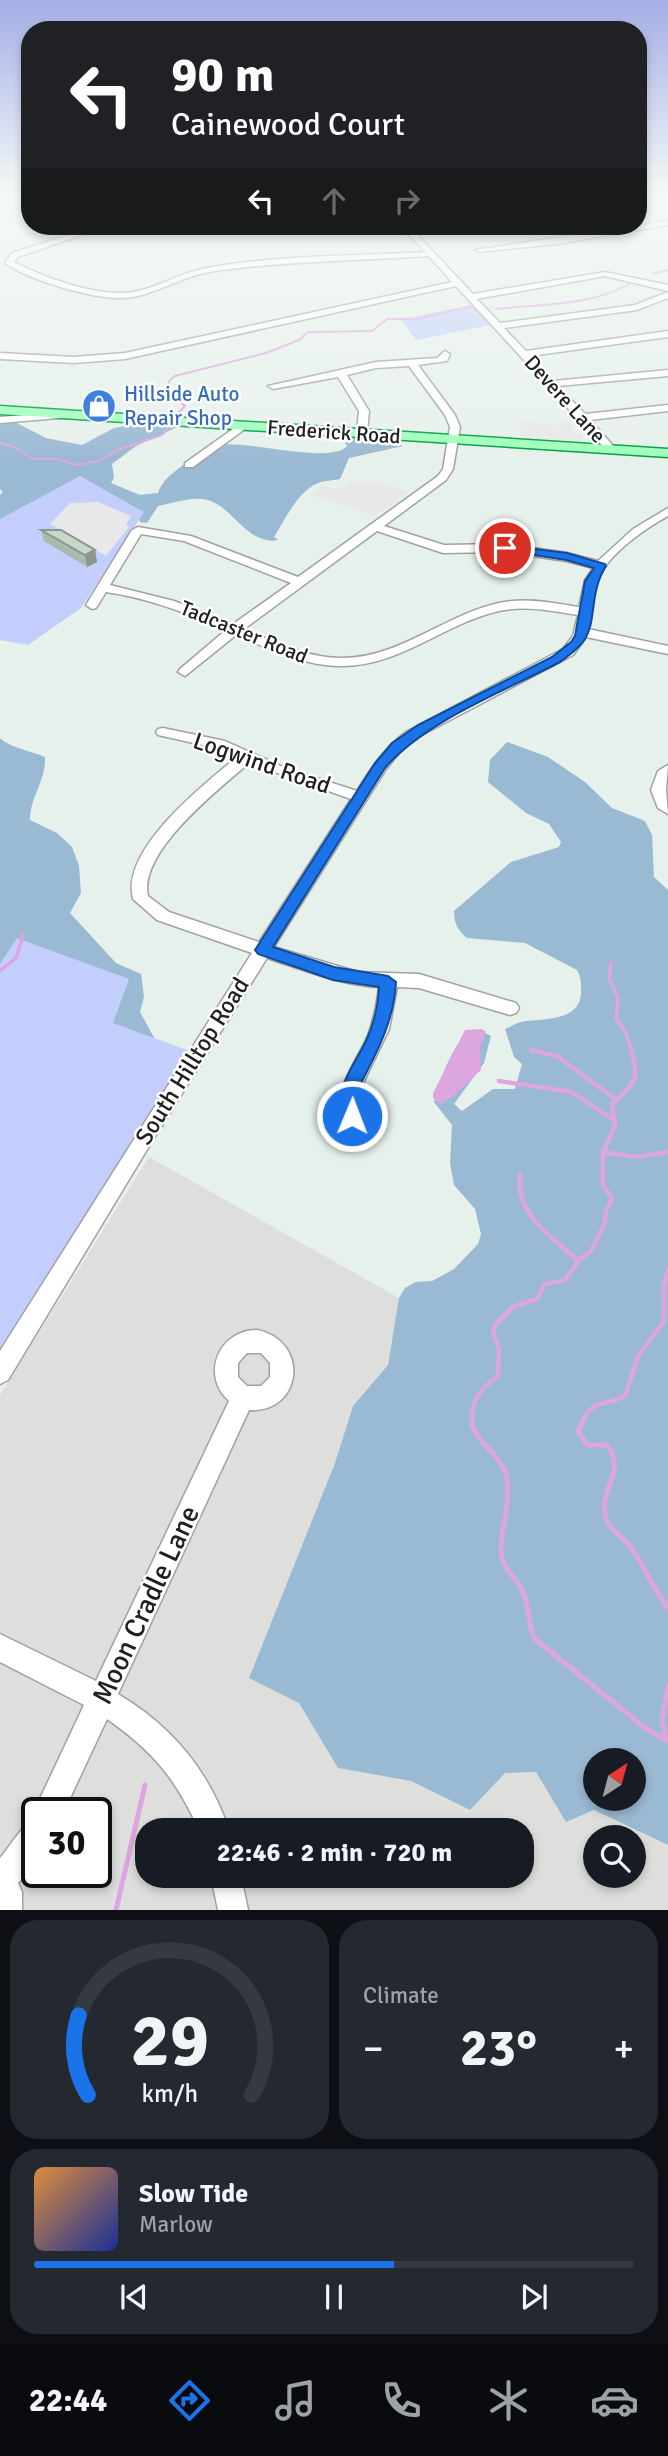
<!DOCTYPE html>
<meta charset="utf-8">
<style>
body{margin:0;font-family:Signika,sans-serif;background:#242831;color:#f1f3f6;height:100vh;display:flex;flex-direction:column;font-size:26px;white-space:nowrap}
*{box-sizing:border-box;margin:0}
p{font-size:23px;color:#9ea1a6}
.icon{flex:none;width:38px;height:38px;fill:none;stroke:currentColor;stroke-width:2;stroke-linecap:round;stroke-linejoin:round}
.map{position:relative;height:1910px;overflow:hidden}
.panel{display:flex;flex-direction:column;gap:10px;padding:10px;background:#0d0f14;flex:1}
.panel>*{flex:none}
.banner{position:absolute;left:21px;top:21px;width:626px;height:214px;border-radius:28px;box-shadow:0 4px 10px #0003;background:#202124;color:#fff;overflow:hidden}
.needle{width:46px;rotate:36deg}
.buttons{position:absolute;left:583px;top:1748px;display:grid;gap:14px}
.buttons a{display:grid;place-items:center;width:63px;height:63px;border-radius:50%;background:#171b24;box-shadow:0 4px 10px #0003;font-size:35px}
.speed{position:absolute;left:21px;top:1797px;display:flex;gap:14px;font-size:35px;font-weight:700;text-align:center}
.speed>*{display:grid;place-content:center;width:91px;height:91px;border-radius:50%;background:#171b24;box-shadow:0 4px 10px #0003;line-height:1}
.speed .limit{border:4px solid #111;border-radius:10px;background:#fff;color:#111}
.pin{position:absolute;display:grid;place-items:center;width:60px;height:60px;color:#fff;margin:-30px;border:4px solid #fff;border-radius:50%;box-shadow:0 2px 7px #0007}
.me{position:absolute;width:77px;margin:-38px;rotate:1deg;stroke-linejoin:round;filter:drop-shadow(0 0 5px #0008)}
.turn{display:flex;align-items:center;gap:24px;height:147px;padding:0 35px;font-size:32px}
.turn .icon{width:91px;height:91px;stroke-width:2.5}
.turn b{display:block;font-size:49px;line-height:60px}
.lanes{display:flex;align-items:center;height:66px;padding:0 35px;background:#0003;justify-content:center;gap:35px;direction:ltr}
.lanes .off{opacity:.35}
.big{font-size:52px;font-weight:800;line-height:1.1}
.panel .card{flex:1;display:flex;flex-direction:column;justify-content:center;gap:10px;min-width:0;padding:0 24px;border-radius:28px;background:#242831}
.panel .dial{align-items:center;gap:0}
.dial svg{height:182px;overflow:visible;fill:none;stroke:#363941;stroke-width:7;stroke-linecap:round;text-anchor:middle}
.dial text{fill:#f1f3f6;stroke:none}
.song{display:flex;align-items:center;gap:21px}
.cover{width:84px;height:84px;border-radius:10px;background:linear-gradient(135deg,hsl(30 70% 55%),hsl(230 70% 35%))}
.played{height:7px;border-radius:4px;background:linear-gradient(90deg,#1a73e8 60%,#363941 60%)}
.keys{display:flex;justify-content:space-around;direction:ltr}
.heat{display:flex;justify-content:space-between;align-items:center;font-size:38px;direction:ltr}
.panel .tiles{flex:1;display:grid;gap:10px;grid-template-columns:1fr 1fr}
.card:last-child{grid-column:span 2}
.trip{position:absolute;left:135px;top:1818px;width:399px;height:70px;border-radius:28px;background:#171b24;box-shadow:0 4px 10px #0003;font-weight:800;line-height:70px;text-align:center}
.tabs{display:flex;height:112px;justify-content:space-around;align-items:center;background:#090b0e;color:#9ea1a6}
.tabs .icon{width:49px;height:49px}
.tabs .on{color:#1a73e8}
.tabs b{font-size:32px;color:#f1f3f6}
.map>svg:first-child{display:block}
</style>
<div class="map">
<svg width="668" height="1910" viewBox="0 0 668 1910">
<rect width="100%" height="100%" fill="#e7f1eb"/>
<!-- residential -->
<path fill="#dededd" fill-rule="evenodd" d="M149 1157 399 1298 388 1365 364 1393 393 1430 353 1407 333 1470 249 1678 299 1703 338 1768 411 1781 470 1810 505 1773 536 1772 566 1821 594 1810 668 1845V1910H0V1395ZM37 1813H96V1872H37ZM147 1830H522V1876H147ZM595 1838H634V1876H595Z"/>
<!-- forest -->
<path fill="#9ab9d2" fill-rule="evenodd" d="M15 422 46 438 82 445 114 428 137 424 182 425 136 446 112 464 114 478 111 483 140 495 158 493C162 481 171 474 182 466 192 459 202 450 214 446 240 437 330 466 347 446L343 438H349L389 440 403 446 349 458 340 479C333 481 325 480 318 483 298 491 286 518 274 537L278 540C248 546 233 507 208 500 192 496 174 503 158 506L147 523 140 522 137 513 0 526V495L3 492 0 489V423Z
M0 738C10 748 32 751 45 757 46 781 30 797 30 820L57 833 72 847 79 866 81 893 70 913 116 963 141 974 144 997 140 1012 157 1043 0 1337Z
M507 742 548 757 585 782 612 808 645 821 652 835 654 877 668 890V1845L594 1810 566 1822 536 1772 505 1773 470 1810 411 1781 338 1768 299 1703 249 1678 335 1463 353 1406 388 1365 399 1298 405 1288 416 1282 432 1281 454 1269 478 1244 481 1234 475 1209 454 1185 450 1163 452 1125 434 1102C443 1074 449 1051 470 1030L481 1031 491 1036 484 1063 454 1104 462 1111 493 1089H515L522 1064 514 1057 505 1029C512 1026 518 1022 526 1021 546 1019 582 1020 581 991 581 982 581 977 577 970L525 943 467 938C458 931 454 923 454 911L511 862 559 847 561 842 549 824 526 813 488 782 490 760ZM595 1760H634V1799H595Z"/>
<!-- park -->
<path fill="#c3cefc" d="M472 305 490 325 416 340 400 319Z
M80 476 144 512 81 608 28 645 0 640V519Z
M17 938 129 979 113 1023 190 1051 0 1353V964Z"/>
<!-- parking -->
<path fill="#e8e8e8" d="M521 422 562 425V422L570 423 573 426 571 431 582 435V438L580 441 520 437Z
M351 481 380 482 409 492 375 516 310 494 323 485 338 490Z
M98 502 131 516 126 524 129 527 106 556 50 524 70 503Z"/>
<!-- water -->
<path fill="#dea6e0" d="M465 1030 482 1029 486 1032 480 1046 481 1070 452 1097 440 1104 433 1098V1093Z"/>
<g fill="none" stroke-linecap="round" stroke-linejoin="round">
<!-- stream-far3 -->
<path stroke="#dea6e0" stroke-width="2" d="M652 274 668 270
M496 309C539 304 591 306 629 284
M175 416 185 406 166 391 170 380 175 376 266 353 299 340 308 332 372 331 387 319H417L471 306
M0 443 17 448 32 459H56L78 465 98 461 120 449 162 435 170 426"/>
<!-- stream-far2 -->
<path stroke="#dea6e0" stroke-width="3.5" d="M611 963 609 978 618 999 616 1018 626 1033 631 1049
M0 971 16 958 23 935"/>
<!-- stream-far1 -->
<path stroke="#dea6e0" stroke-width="4.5" d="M531 1050 557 1056 615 1099
M499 1081 572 1092 615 1121
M603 1152 636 1157 668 1152
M520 1174C514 1214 553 1238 579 1261
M473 1427C468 1404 480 1389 498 1376L499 1350 493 1333 495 1325 513 1307 537 1299 545 1284 565 1280 580 1259 591 1251 605 1223 606 1211 612 1198 603 1185V1152L615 1126 612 1104C637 1081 640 1080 630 1047
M580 1427C593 1397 600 1408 625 1396L638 1356 664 1321V1284L668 1270"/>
<!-- stream -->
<path stroke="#dea6e0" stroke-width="5" d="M472 1426C480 1446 503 1456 507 1479 511 1503 501 1526 501 1550 501 1569 516 1576 523 1592 530 1607 527 1624 535 1639L644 1727 667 1741
M580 1426 578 1431 587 1445H607C628 1474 597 1488 606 1518 609 1529 619 1534 627 1543 644 1562 652 1588 668 1608
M666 1739 662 1720 668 1686
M116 1910 145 1785"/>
<!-- minor casing -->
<g stroke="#a1a1a1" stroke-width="3">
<path id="minor" d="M668 221V225L556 244 479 252 475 250Z
M97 226H108L18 257 14 262C44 277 86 293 121 293 151 293 177 273 207 268 278 255 353 256 425 252L401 226H409L473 294 605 272 668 285V291L605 276 477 299 500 323 635 305 668 292V298L637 310 504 328 526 351 668 331V337L530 356 553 381 668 370V376L558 386 585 414 668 405V411L590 420 616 449 607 451 456 286 125 359 74 363 0 359V353L74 357 125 353 452 282 429 256C356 261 282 261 209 272 179 277 153 297 122 298 93 299 28 280 5 263L12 253Z
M445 351 450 354 447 361 418 365 455 415 460 427 453 469 446 480 384 526 444 545 504 544 567 553 598 561 633 529 668 508V516C644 529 607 555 597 581 591 597 592 613 588 629L668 646V654L586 637 573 655 416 738 402 749 386 769 274 947 358 972 419 974 516 1003 519 1008 516 1013 510 1015 419 988 397 987 389 1029 363 1083 360 1104 362 1116 359 1122 352 1124 345 1122C330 1090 357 1063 368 1035 374 1019 377 1003 379 987 340 985 304 970 267 958L148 1148 8 1380 0 1384V1351L252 953 157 920 133 899C120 850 203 785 237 757L216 748 158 735 156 732 158 729 163 728 225 741 283 767 357 791C371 768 385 748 406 732L563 649 573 636 578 615C552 611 525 605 499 611 442 624 399 668 338 666 302 665 269 649 236 635L185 676 178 672 180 669 226 630C187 613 148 598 106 592L96 608 92 609 86 605 132 530 138 527 191 536 298 577 438 476 443 469 450 427 445 415 409 366 376 368 347 375 369 411 367 433 362 436 357 433 359 411 338 377 273 389 268 386 376 362 437 358ZM377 531 443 553 504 552 566 561 593 568 585 580 579 607C553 603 525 597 499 603 444 615 400 658 342 658 307 658 275 642 244 629ZM141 534 184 541 291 583 233 624 174 601 110 585ZM249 763 351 799 259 942 169 912 148 896C138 852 219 789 249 763Z
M67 412 72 415 71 417 0 423V417Z
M240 424 249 426 193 467H185V463Z
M668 765 666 790 668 814 658 808 651 790 658 771Z
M257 1330C311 1341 302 1414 249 1410L118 1694C172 1726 209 1771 229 1830H199C176 1779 153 1751 107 1719L63 1813H37V1862L18 1883 22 1892V1910H0V1858C11 1846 21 1825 36 1819L33 1813 38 1803 84 1705 0 1662V1634L96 1681 229 1401C200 1375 219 1330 257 1330ZM247 1353H261L270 1363V1377L261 1386H247L238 1377V1363Z
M211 1876H241L248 1910H218Z"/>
</g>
<!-- major casing -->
<g stroke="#009d40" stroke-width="3">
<path id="major" d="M0 406 668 449V457L0 414Z"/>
</g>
<!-- minor -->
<use href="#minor" fill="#fff" fill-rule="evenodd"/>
<!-- major -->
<use href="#major" fill="#9effbb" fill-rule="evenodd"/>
</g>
<!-- wall -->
<path fill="#abbaae" d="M41 530 95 550 97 562 87 567 44 541Z"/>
<!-- shaded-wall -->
<path fill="#8b978d" d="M95 550 97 562 87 567 85 555Z"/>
<!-- building -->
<path fill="#c7d8ca" stroke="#8b978d" stroke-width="2" d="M41 530H61L95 550 85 555Z"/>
<!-- sky -->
<linearGradient id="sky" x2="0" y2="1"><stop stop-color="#a4aee5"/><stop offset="0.42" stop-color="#f4f9f6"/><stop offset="1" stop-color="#f4f9f6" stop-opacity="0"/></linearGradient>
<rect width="668" height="462" fill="url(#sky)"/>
<!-- route -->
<path fill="#1a73e8" stroke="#114b97" stroke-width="2" d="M505 545 567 553 605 564 606 566C589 593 597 619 585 639 579 649 569 655 560 662 505 691 425 721 385 768L273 947 334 967 388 976 396 982C394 1022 376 1054 358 1089L357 1099 361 1116 359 1122 352 1124 346 1122C331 1091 353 1068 366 1041 374 1024 378 1005 379 987L333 980 258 954 255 950 375 763 392 743 418 725 552 657 571 642 575 636 585 581 594 568 566 560 501 550 499 548Z"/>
<!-- icons -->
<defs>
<g id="shop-disc" transform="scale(1.75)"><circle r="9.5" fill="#3f7fe0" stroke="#fff"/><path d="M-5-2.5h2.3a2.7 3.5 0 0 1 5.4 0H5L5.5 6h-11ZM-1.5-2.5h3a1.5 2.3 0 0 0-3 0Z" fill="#fff"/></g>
</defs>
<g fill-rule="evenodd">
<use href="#shop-disc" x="99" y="406"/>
</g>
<g text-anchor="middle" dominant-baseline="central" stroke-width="5" stroke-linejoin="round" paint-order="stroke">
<!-- far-shop labels -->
<g font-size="21" fill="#366cbe" stroke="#fff" text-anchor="start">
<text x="124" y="394">Hillside Auto<tspan x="124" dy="24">Repair Shop</tspan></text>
</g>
<!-- far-street labels -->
<g font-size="21" fill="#202020" stroke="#fff">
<text transform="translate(565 399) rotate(48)">Devere Lane</text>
<text transform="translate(334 432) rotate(4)">Frederick Road</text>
<text transform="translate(244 632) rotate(22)">Tadcaster Road</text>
</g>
<!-- street labels -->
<g font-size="24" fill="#202020" stroke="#fff">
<text transform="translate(262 763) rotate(19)">Logwind Road</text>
<text transform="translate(192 1061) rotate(-58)">South Hilltop Road</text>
</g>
<!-- near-street labels -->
<g font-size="28" fill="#202020" stroke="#fff">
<text transform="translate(146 1605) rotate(-65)">Moon Cradle Lane</text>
</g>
</g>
</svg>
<div class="buttons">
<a><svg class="needle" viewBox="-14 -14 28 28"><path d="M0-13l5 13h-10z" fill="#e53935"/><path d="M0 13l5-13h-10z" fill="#9ea1a6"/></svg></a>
<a><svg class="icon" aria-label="search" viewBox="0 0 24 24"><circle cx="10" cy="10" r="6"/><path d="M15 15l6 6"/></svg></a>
</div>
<div class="speed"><div class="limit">30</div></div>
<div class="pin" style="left:505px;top:548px;background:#d93025"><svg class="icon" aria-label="arrive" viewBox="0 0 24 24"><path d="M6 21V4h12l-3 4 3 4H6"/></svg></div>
<svg class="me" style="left:352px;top:1116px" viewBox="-20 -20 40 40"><circle r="17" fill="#1a73e8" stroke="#fff" stroke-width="3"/><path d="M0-11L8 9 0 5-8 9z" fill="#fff"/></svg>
<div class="trip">22:46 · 2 min · 720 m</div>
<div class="banner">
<div class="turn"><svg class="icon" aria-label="left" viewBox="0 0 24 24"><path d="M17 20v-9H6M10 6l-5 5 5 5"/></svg><div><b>90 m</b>Cainewood Court</div></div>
<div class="lanes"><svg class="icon" aria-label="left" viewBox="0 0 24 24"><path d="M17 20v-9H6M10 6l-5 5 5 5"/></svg><svg class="icon off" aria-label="ahead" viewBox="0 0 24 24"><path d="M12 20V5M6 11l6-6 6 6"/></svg><svg class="icon off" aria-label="right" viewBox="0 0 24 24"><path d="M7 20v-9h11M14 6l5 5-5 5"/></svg></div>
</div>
</div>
<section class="panel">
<div class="tiles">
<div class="card dial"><svg viewBox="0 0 100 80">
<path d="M14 69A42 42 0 1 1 86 69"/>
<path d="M14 69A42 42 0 0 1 10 34" stroke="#1a73e8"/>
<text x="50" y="56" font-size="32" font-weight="700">29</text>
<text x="50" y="72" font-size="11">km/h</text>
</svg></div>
<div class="card"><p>Climate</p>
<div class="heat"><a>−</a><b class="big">23°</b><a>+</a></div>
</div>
<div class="card">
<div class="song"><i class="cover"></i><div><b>Slow Tide</b><p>Marlow</p></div></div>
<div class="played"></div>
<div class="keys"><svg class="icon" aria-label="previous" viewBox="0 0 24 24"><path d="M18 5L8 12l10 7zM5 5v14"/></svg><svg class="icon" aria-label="pause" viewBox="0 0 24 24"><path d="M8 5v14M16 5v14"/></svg><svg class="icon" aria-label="next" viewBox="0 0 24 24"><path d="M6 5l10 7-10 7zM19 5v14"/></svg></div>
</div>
</div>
</section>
<nav class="tabs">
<b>22:44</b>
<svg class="icon on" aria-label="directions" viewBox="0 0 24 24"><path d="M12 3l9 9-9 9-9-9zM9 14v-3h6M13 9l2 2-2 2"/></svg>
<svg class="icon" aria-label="music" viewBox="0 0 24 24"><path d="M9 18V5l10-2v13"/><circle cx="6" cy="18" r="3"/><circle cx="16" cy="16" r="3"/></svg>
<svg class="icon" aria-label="phone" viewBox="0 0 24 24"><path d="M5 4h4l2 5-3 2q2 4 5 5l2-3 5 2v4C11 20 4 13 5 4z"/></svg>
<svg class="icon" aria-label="climate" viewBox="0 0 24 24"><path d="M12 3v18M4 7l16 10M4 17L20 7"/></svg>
<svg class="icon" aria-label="car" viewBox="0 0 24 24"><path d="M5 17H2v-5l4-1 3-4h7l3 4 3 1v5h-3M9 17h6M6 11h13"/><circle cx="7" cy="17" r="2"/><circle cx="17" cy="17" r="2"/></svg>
</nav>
